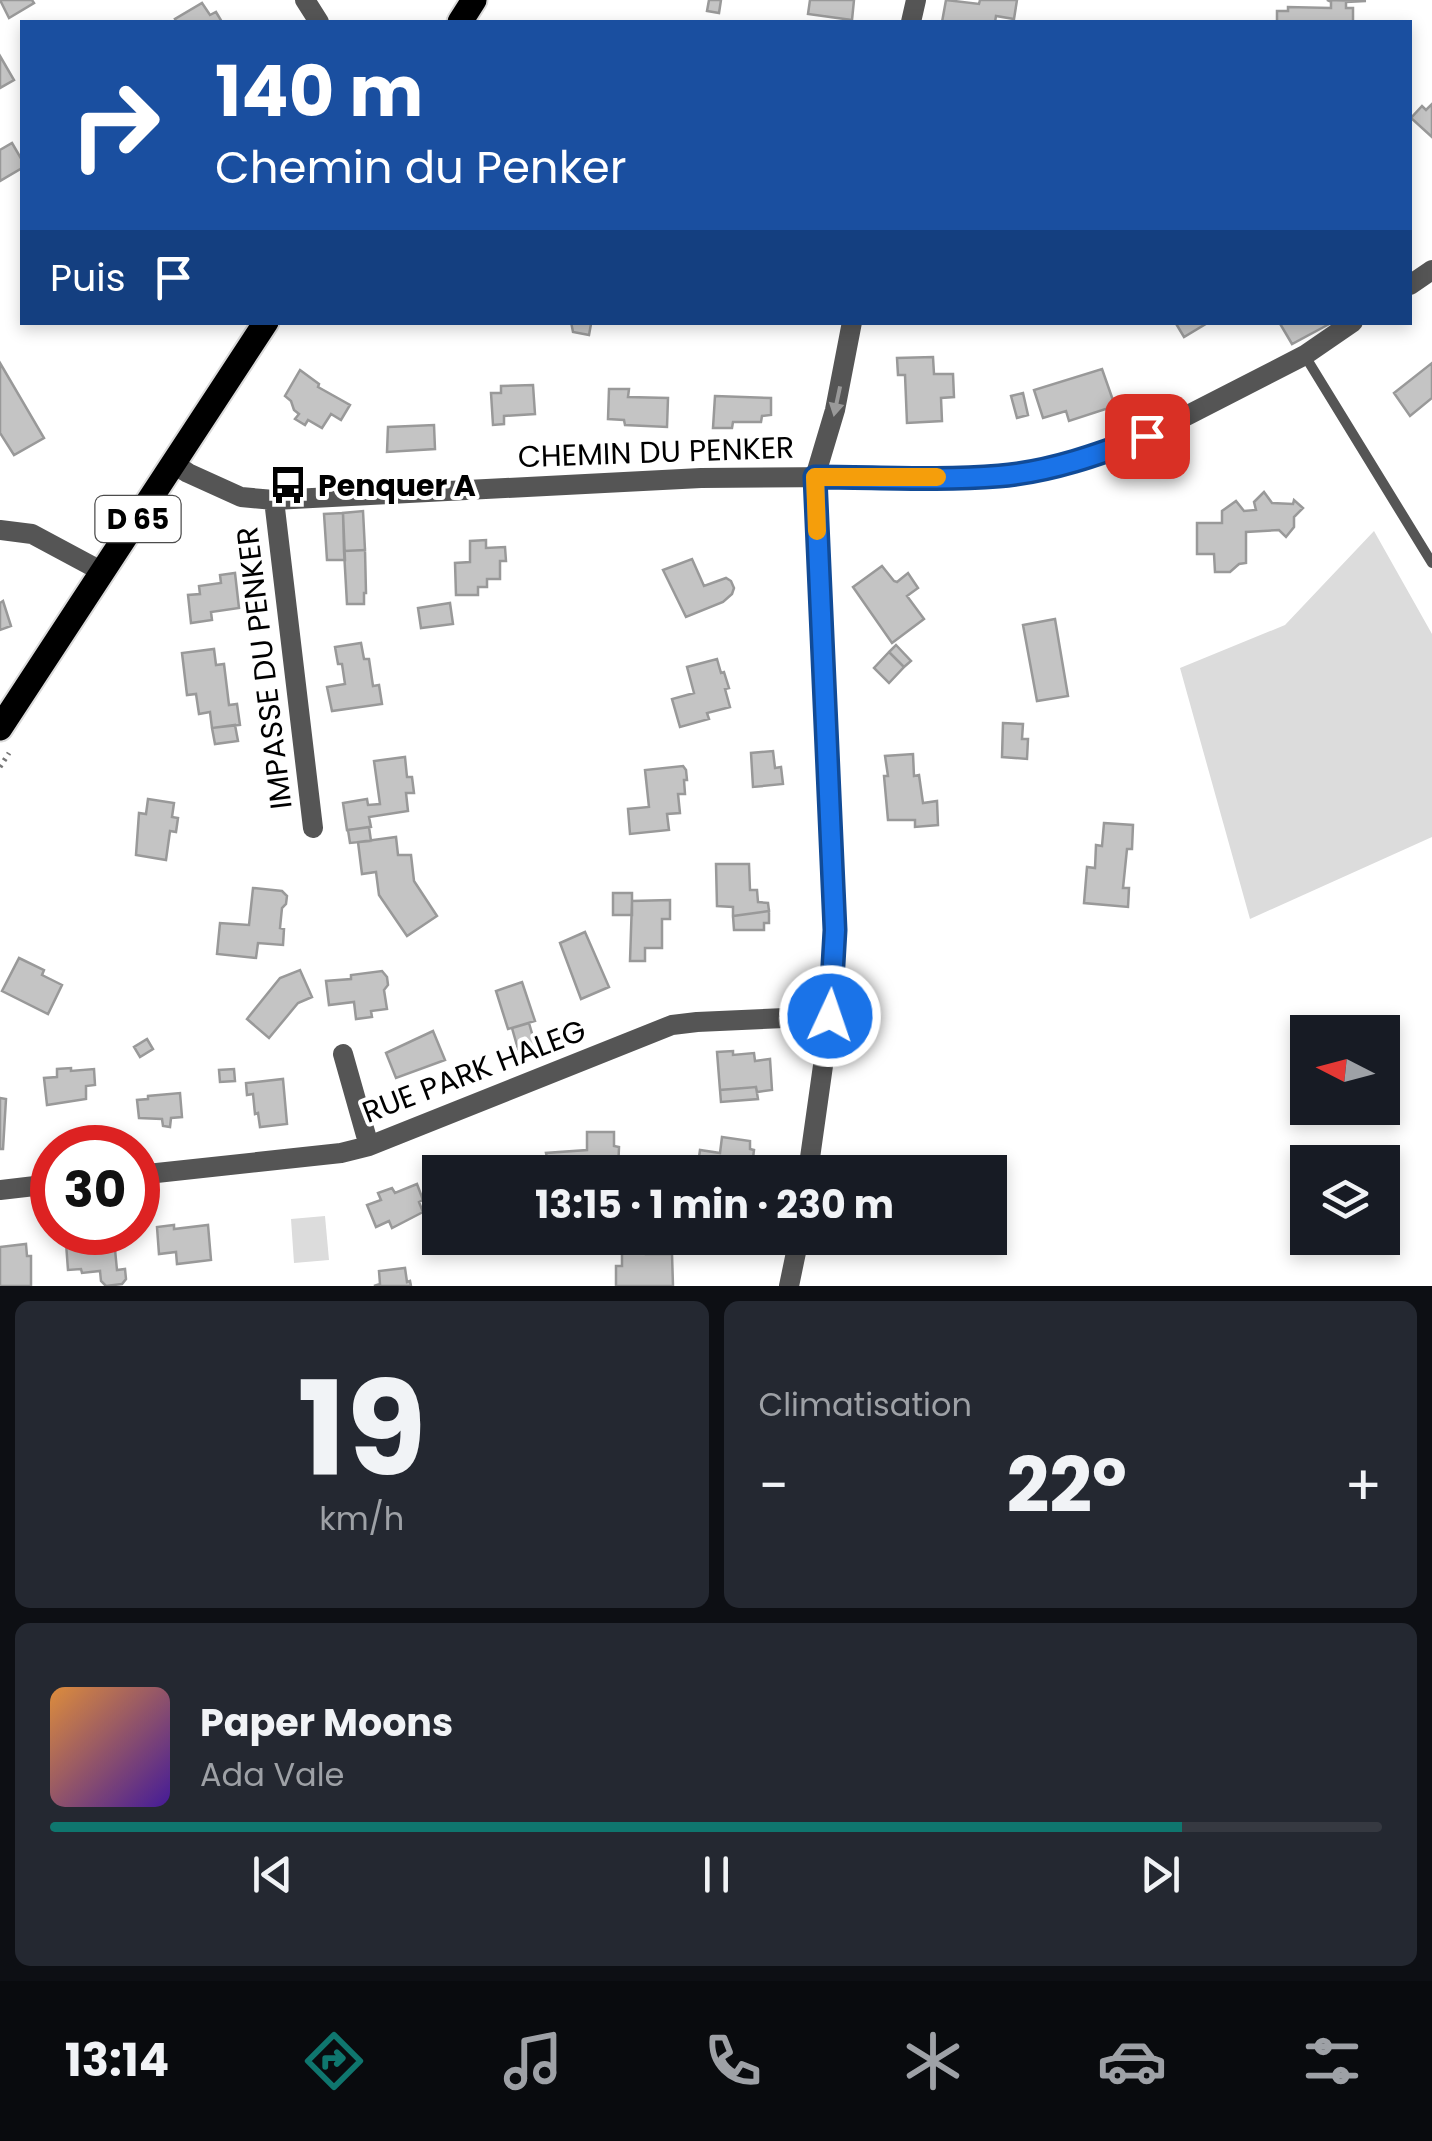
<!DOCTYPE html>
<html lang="fr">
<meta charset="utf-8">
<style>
body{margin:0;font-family:Poppins,sans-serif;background:#242831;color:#f1f3f6;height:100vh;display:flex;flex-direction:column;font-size:38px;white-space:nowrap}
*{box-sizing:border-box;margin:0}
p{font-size:32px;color:#9ea1a6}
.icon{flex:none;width:55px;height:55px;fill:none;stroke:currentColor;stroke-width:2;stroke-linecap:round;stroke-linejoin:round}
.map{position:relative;height:1286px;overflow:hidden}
.details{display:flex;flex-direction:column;gap:15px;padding:15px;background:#0d0f14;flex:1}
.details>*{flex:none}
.top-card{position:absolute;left:20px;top:20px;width:1392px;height:305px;border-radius:0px;box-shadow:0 5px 15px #0003;background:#1a4fa0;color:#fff;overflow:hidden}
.needle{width:65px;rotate:276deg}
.buttons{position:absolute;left:1290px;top:1015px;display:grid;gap:20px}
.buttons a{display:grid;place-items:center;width:110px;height:110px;border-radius:0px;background:#171b24;box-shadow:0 5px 15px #0003;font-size:50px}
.speed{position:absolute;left:30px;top:1125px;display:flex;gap:20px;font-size:50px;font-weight:700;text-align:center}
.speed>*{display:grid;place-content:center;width:130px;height:130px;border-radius:50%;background:#171b24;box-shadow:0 5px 15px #0003;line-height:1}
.speed .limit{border:15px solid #d22;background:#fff;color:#111}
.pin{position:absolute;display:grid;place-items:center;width:85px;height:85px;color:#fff;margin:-42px;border-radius:20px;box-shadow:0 5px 15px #0006}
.me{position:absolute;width:110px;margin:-55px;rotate:3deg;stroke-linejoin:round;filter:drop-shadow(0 0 8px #0008)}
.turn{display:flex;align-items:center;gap:35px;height:210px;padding:0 30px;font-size:45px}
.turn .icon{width:130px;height:130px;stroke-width:2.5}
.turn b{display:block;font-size:70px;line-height:85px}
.then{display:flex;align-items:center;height:95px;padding:0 30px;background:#0003;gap:20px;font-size:38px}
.big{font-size:75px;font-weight:700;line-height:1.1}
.details .card{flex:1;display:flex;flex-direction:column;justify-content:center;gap:15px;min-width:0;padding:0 35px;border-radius:15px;background:#242831}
.details .dial{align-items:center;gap:0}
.dial b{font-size:130px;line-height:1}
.song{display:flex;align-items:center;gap:30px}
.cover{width:120px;height:120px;border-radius:15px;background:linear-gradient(135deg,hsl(30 70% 55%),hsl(260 70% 35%))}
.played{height:10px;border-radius:5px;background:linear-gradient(90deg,#0f766e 85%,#363941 85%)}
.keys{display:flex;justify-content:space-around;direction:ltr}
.heat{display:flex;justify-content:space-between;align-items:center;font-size:55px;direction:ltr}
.details .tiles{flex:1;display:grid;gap:15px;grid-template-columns:1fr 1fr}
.card:last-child{grid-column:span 2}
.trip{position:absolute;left:422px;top:1155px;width:585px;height:100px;border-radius:0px;background:#171b24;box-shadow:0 5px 15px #0003;font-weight:700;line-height:100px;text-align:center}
.dock{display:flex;height:160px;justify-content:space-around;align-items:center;background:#090b0e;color:#9ea1a6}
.dock .icon{width:70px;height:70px}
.dock .selected{color:#0f766e}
.dock b{font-size:45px;color:#f1f3f6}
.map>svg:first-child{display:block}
</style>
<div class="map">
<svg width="1432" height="1286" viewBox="0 0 1432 1286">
<rect width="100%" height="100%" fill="#fff"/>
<!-- green -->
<path fill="#dcdcdc" d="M1374 531 1432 634V837L1250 919 1180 668 1285 625Z
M325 1216 329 1260 294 1263 291 1219Z"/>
<!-- building -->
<path fill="#c4c4c4" stroke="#999" stroke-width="2.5" d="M0 0H32L34 3 9 18Z
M709 0H721L719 13 707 11Z
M810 0H854L852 20 808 14Z
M946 0 979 4 980 0H1017L1014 19 996 16 995 22H942Z
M1327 0 1366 1 1346 2V8H1353V22H1277V11H1288V7L1331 8V2Z
M202 3 210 15 216 12 222 22H177L175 19Z
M0 56 14 80 0 88Z
M1432 104V137L1411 118 1422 106 1426 110Z
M12 143 22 160V168L0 181V150Z
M571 322 591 324 589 335 573 332Z
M1175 322H1209L1184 337Z
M1279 322H1333L1292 344Z
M933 357 934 374H953L954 397 941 398 942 421 907 423 905 375H898L897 358Z
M0 363 44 438 14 455 0 433Z
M1432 363V398L1410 416 1394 393Z
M1102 369 1115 406 1069 421 1066 411 1043 418 1034 390Z
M300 370 319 384 318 387 350 405 341 420 331 414 322 428 308 420 305 425 295 419 299 414 294 410 291 401 285 396Z
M533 385 535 414 504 416V424L493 425 491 393H501V386Z
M609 389H629L628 397 668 398 667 427 625 425 624 420 608 419Z
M1023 393 1028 415 1017 418 1011 396Z
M715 396 771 398V415L762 416 761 422H733L732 428H713Z
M434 425 435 449 387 452 388 427Z
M596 454H607L608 466 598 467Z
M1264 492 1272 503 1293 504 1294 500 1303 508 1294 517V527L1286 537 1279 530 1246 532V563L1239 564 1230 572H1215L1214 554H1197V523H1222V511L1236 501 1244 511 1256 510 1254 502Z
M363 511 365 550 344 551 343 513Z
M343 513 345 560H327L324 514Z
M486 540V548L505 547 506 561H500V579H487V587H478V595H456L455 563 470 562V541Z
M365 550 366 593H364V604H347L344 551Z
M692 559 704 586 726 578 731 581 734 588 732 594 723 602 686 617 663 570Z
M882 566 894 581 897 582 908 573 918 588 907 596 924 619 892 643 853 587Z
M235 573 239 608 211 612 212 620 191 623 188 595 200 594 199 586 221 583 220 575Z
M3 601 11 626 0 630V603Z
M450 603 453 624 421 628 418 608Z
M1055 619 1068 696 1037 701 1023 625Z
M361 643 364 659H369L373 686 379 685 382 704 332 711 327 687 345 684 342 664H338L335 647Z
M896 645 911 661 904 667 889 652Z
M214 649 216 665 224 664 229 705 237 704 240 725 212 728 210 712 199 714 196 694 187 695 182 653Z
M889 652 904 667 889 683 874 668Z
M717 659 721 673 724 672 729 688 725 689 730 707 707 713 709 719 680 727 672 699 694 693 687 667Z
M1003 723 1023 724 1022 739H1028L1027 759 1002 757Z
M235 725 238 741 215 744 212 728Z
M773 751 775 768 781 767 783 784 753 787 751 753Z
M913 754 914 776 919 775 923 803 937 801 938 825 915 827V820H888L884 776H888L885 756Z
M405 757 407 777H412L414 793H406L408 811 369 817 371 827 347 830 343 803 367 799 368 805 380 804 374 761Z
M683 766 686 770 687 780H684L685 794H678L680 813 667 814 669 830 630 834 628 809 649 807 645 770Z
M148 799 174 803 172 817 178 818 176 832 170 831 166 860 136 855 139 813 146 814Z
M1104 823 1133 825 1132 849H1127L1123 888H1129L1128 907 1084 903 1087 867 1095 868 1096 845 1102 846Z
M369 827 371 841 350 843 348 830Z
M396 837 398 855H411L414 881 437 916 407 936 379 895 376 872 362 874 358 842Z
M716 864H749L750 890H757L758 902 768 903 769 911 733 916V907L717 906Z
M253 888 282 891 287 896 286 904 282 908 280 928 284 929 283 945 258 943 256 958 217 954 220 923 249 925Z
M613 893H632V915H613Z
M670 900V919H662V948H645V961H630L632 901Z
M769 911V923H764V930H734L733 916Z
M585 932 609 987 581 999 560 943Z
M19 958 44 970 42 975 62 985 48 1014 2 991Z
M300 970 312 997 298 1003 269 1038 247 1019 280 978Z
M382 971 387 977 388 985 384 990 387 1009 371 1011 372 1017 356 1019 354 1002 329 1005 326 981 351 979V975Z
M522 982 535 1021 508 1029 496 991Z
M529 1023 535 1044 518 1049 512 1028Z
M433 1031 445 1060 396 1078 386 1053Z
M147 1039 153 1049 140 1057 134 1047Z
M733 1051V1055L754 1053 755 1061 770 1059 772 1090 757 1092 756 1087 720 1090 717 1052Z
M71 1068V1071L94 1069 95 1085 86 1086V1099L47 1105 44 1078 57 1077V1069Z
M234 1069 235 1081 220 1082 219 1070Z
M283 1079 287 1124 260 1127 258 1113 255 1114 253 1094 247 1095 246 1083Z
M756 1087 758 1099 721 1102 720 1090Z
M180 1093 182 1117 171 1118 170 1127 163 1126 162 1119 139 1118 137 1100 148 1099V1096Z
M0 1098 6 1099 3 1149H0Z
M587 1132H614V1146L619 1147 618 1172H550L546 1153 587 1150Z
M722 1137 750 1141V1149L754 1150 752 1167 758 1168 757 1172H697L700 1150 720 1153Z
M417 1184 423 1200 419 1202 423 1212 392 1228 389 1221 376 1227 367 1205 381 1200 378 1193 392 1188 395 1193Z
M174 1225V1229L208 1225 211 1260 177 1264 176 1252 159 1254 157 1227Z
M103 1234 104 1240 114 1239 117 1270 125 1269 126 1279 122 1284 106 1286 101 1281 100 1271 82 1273 81 1269 68 1270 66 1243 79 1242 78 1236Z
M477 1238H501L502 1243 478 1245Z
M618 1238H646V1254H672L673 1286H616V1266H622V1252H618Z
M26 1244 27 1256H31V1286H0V1247Z
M405 1268 407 1282 410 1281 411 1286H374L380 1284 379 1271Z"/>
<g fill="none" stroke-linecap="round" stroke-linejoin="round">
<!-- primary casing -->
<g stroke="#dbdbdb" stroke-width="29">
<path id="primary" d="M460 22 474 0
M0 728 266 322"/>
</g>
<!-- path -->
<path stroke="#777" stroke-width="5" stroke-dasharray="2.5 5" stroke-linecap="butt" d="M0 767 9 753"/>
<!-- lane -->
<path stroke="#555" stroke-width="10" d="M1305 356 1432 563"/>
<!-- street -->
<path stroke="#555" stroke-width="20" d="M305 0 319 22
M911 22 916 0
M1410 285 1432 270
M174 464 188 473 241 497 274 500 701 478 997 476 1023 473 1103 453 1147 436 1305 355 1353 322
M274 500 313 828
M0 530 32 534 101 571
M343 1054 369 1146
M808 1172 830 1016 835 930 815 477 835 410 852 322
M138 1175 341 1153 369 1146 672 1025 697 1022 830 1016
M0 1190 52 1184
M789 1286 799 1238"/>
<!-- primary -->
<use href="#primary" stroke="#000" stroke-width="25"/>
</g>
<!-- one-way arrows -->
<defs><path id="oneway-solid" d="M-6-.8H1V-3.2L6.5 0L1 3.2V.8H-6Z" transform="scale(2.5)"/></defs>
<use fill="#999" href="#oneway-solid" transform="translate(837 401) rotate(102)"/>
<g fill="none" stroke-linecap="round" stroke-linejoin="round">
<!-- route casing -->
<g stroke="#114b97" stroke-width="25">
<path id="route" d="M830 1016 835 930 815 477C876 477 939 481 999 476 1050 472 1100 454 1147 436"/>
</g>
<!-- route -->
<use href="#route" stroke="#1a73e8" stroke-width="18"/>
<!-- slow -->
<path stroke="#f59e0b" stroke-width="18" d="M817 531 815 477H937"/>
</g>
<!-- icons -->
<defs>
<g id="bus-bare" transform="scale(3)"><path d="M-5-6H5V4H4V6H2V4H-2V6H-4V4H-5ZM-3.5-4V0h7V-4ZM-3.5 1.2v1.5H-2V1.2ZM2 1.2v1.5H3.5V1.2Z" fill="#000" stroke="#fff" stroke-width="2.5" paint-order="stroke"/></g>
</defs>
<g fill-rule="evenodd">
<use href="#bus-bare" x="288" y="485"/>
</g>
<g text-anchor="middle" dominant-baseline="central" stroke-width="8" stroke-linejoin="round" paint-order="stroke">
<!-- shield labels -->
<rect fill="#fff" stroke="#4c4c4c" stroke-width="2.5" x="95.5" y="496" width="85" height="46" rx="8"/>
<g font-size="28" font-weight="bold" fill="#000">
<text x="138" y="519">D 65</text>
</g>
<!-- street labels -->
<g font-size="30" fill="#000" stroke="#fff">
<text transform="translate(656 452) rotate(-2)">CHEMIN DU PENKER</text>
<text transform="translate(264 668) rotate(-97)">IMPASSE DU PENKER</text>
<text transform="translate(474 1071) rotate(-21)">RUE PARK HALEG</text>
</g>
<!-- poi labels -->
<g font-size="30" font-weight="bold" fill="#000" stroke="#fff" text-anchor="start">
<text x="318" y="485">Penquer A</text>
</g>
</g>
</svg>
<div class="buttons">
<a><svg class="needle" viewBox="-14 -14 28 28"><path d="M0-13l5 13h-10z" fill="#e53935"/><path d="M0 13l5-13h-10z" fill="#9ea1a6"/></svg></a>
<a><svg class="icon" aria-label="layers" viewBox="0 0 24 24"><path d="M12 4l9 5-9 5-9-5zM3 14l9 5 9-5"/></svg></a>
</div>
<div class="speed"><div class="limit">30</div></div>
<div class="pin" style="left:1147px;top:436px;background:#d93025"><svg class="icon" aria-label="arrive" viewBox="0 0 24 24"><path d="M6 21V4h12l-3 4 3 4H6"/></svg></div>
<svg class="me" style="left:830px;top:1016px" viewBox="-20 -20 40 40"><circle r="17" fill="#1a73e8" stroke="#fff" stroke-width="3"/><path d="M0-11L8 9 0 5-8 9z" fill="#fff"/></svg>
<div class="trip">13:15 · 1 min · 230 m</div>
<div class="top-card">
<div class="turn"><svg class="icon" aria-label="right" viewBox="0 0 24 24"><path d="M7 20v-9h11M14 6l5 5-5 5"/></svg><div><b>140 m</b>Chemin du Penker</div></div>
<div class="then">Puis<svg class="icon" aria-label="arrive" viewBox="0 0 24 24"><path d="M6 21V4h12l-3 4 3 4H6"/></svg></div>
</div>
</div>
<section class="details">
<div class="tiles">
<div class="card dial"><b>19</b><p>km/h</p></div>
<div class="card"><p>Climatisation</p>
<div class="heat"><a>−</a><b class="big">22°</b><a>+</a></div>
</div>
<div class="card">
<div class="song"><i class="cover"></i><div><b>Paper Moons</b><p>Ada Vale</p></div></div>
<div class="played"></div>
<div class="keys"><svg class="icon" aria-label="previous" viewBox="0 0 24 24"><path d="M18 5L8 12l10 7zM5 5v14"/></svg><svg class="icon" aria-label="pause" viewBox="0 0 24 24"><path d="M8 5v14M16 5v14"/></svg><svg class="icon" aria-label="next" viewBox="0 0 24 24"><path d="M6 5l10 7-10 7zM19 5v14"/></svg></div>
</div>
</div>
</section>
<nav class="dock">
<b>13:14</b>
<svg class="icon selected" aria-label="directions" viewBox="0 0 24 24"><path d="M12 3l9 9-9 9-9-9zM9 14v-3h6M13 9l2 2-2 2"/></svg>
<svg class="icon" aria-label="music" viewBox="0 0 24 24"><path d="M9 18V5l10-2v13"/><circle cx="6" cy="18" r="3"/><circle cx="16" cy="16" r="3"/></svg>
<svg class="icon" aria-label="phone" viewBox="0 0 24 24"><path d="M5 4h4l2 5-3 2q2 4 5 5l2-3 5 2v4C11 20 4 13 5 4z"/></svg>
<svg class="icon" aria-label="climate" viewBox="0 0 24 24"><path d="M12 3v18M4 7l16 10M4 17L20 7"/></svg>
<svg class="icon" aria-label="car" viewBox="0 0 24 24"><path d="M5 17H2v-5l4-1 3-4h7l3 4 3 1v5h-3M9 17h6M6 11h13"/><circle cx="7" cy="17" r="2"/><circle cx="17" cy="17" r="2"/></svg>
<svg class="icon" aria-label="filters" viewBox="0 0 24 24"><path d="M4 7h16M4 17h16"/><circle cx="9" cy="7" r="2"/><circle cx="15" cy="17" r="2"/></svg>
</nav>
